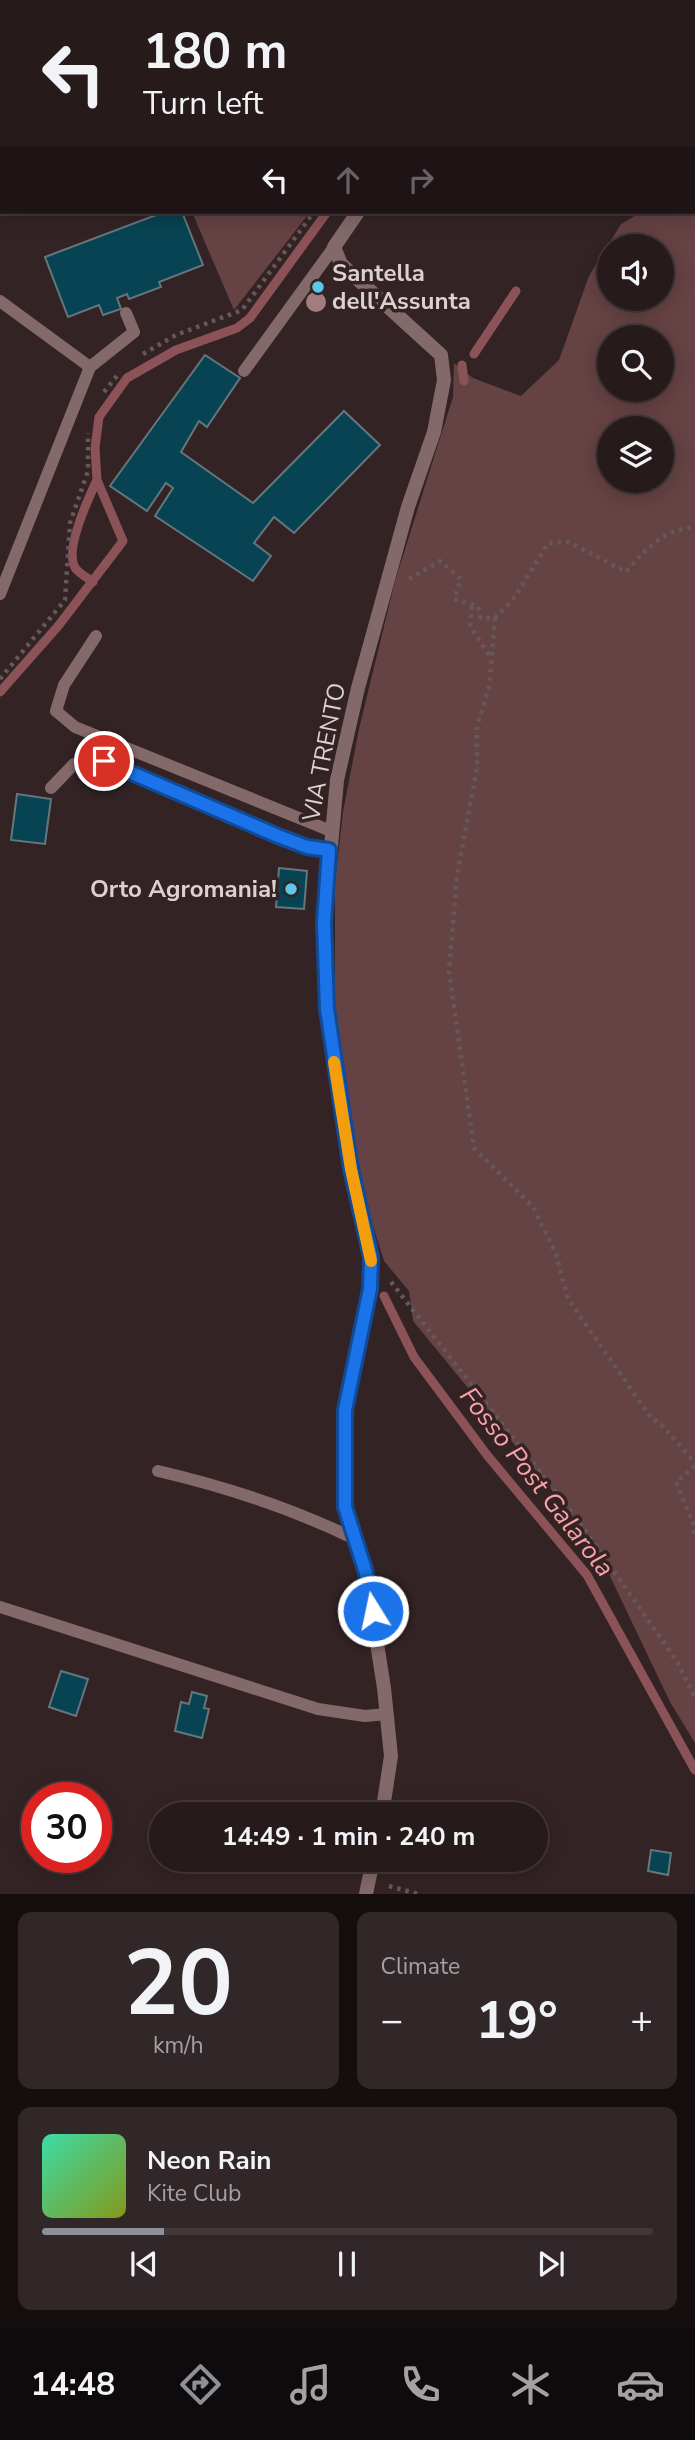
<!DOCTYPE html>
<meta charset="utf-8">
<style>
body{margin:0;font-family:"Nunito Sans",sans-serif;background:#322728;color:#f1f3f6;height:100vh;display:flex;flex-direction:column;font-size:26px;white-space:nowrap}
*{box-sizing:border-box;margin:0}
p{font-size:23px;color:#a4a1a3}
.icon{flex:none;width:38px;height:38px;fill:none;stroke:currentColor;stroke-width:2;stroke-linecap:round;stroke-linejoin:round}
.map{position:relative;height:1894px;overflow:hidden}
.panel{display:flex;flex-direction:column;gap:18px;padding:18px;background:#150e0f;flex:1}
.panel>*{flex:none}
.banner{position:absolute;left:0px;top:0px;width:696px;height:214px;box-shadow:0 4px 18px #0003,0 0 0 2px #42383a;background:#261a1b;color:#f1f3f6;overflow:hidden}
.buttons{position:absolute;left:597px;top:234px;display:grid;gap:14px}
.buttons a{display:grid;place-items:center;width:77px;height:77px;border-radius:50%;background:#261a1b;box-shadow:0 4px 18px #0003,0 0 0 2px #42383a;font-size:35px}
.speed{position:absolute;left:21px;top:1782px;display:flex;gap:14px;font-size:35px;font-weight:700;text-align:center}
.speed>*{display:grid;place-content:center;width:91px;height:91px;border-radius:50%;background:#261a1b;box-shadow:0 4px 18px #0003,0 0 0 2px #42383a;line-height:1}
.speed .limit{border:10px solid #d22;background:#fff;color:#111}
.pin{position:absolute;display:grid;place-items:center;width:60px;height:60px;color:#fff;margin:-30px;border:4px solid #fff;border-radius:50%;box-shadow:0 2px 7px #0007}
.me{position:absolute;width:77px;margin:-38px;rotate:350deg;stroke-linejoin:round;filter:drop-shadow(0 0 5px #0008)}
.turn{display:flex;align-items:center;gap:24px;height:147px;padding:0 28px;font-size:32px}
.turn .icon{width:91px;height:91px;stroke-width:2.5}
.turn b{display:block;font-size:49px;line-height:60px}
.lanes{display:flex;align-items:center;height:66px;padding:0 28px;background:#0003;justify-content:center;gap:35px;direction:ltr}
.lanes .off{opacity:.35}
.big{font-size:52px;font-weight:700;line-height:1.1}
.panel .card{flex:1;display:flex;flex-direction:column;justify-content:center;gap:10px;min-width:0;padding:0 24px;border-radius:14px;background:#322728}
.panel .dial{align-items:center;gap:0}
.dial b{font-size:91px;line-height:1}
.song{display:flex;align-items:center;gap:21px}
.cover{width:84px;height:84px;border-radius:10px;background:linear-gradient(135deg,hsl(160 70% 55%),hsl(70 70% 35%))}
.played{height:7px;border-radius:4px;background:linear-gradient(90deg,#8c9099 20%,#42383a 20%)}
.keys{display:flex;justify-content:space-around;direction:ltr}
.heat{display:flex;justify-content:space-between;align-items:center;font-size:38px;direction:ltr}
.panel .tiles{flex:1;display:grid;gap:18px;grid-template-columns:1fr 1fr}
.card:last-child{grid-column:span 2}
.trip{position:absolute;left:149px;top:1802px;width:399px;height:70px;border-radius:35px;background:#261a1b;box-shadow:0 4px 18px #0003,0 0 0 2px #42383a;font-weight:700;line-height:70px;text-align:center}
.tab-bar{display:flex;height:112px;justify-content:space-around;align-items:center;background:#0f0a0b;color:#a4a1a3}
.tab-bar .icon{width:49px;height:49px}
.tab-bar .active{color:#8c9099}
.tab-bar b{font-size:32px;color:#f1f3f6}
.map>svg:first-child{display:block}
</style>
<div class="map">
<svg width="695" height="1894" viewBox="0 0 695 1894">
<rect width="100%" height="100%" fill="#332324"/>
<!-- green -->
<path fill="#654244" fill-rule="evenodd" d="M695 178V1743L670 1702 607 1570 554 1493 413 1321 409 1291 384 1261 372 1223 352 1133 335 1011V881L343 812 359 729 395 581 453 397 454 363 473 378 521 396 559 360 589 276 621 224 641 212H695ZM609 247H662V299H609ZM609 338H662V390H609ZM609 429H662V481H609Z
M192 212H310L234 310Z"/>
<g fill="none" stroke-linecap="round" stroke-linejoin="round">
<!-- stream -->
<path stroke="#8b5257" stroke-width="9" d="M467 2 468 0
M474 354 516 291
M462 365 464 381
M93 582C88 578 80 574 76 569 63 552 89 497 97 480
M0 692 59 625 123 541 97 480 95 448 99 417 127 378 176 350 237 328 250 318 327 212
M384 1296 414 1357 487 1455 587 1575 695 1770"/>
</g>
<!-- building -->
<path fill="#074352" stroke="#64777d" stroke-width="2" d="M84 0H151L84 2Z
M164 212H182L203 265 159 282 161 287 129 299 127 294 117 298 121 309 103 315 99 305 68 317 45 257Z
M205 355 240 378 207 427 199 421 181 452 253 503 344 411 380 445 294 533 274 517 254 543 271 556 253 581 155 516 173 488 166 483 147 511 110 486Z
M17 794 51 799 45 844 11 840Z
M279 868 307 871 304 909 276 907Z
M61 1671 88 1679 76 1716 49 1707Z
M192 1692 207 1696 204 1708 209 1709 202 1738 175 1731 181 1702 189 1704Z
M651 1850 671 1853 668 1875 648 1871Z"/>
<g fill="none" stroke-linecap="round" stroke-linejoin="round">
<!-- path -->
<path stroke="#665858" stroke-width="4.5" stroke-dasharray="3.5 5" stroke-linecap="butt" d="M451 2 452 0
M143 354 176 335 242 310 314 212
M104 392 120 372
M409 579 440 561 461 579 454 599 478 606 481 618H495L515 597 548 543 569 542 626 572C646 548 663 530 695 527
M472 606 470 626 491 658
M495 618 489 688 477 726V768L457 875 449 971 474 1148 533 1207 556 1254 568 1299 651 1418 660 1423 695 1463
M0 679 65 600 70 523 88 471V433
M391 1282 580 1523 678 1663 695 1698
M695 1466 676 1482 693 1523 695 1538
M389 1886 418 1894"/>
<!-- lane -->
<path stroke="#84696a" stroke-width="12" d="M388 0 392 2
M66 2V0
M0 301 90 367 0 594
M90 367 134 332 126 313
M244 371 334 247
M96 636 64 685 56 711 75 727 331 831
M51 788 74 764 104 761 278 836 307 847 329 850
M158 1471C227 1487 291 1508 355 1539
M0 1607 318 1709 365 1716 387 1714"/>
<!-- street -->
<path stroke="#84696a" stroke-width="14" d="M504 2 505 0
M0 206 2 205
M358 212 334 247 341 264 441 355 444 380 434 432 408 507 358 688 337 780 324 923 327 1009 337 1083 351 1169 371 1257 370 1289 345 1410 343 1455 345 1507 366 1573 384 1688 391 1756 382 1815
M366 1894 373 1860"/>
</g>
<!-- trees -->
<circle fill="#a27c7e" cx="316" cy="302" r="10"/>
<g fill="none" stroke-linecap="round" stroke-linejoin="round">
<!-- route casing -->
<g stroke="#114b97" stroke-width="18">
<path id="route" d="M104 761 278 836 307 847 329 850 324 923 327 1009 351 1169 371 1257 370 1289 345 1410V1507L366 1573 373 1611"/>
</g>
<!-- route -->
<use href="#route" stroke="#1a73e8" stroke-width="12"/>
<!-- slow -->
<path stroke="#f59e0b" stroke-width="12" d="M334 1062 351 1169 371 1261"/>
</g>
<!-- markers -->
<g fill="#5cc7e8" stroke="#332324" stroke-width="2.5">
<circle cx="318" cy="287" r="7"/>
<circle cx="291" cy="889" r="7"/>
</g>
<g text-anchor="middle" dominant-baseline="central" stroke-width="7" stroke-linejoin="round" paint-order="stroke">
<!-- poi labels -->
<g font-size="24" font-weight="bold" fill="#dbd1d1" stroke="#332324" text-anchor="start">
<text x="332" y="273">Santella<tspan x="332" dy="28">dell'Assunta</tspan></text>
<text x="277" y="889" text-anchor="end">Orto Agromania!</text>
</g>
<!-- street labels -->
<g font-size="24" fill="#dbd1d1" stroke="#332324">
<text transform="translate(324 752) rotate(-79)">VIA TRENTO</text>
</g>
<!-- water labels -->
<g font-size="26" font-style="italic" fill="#faa1a8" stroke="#332324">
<text transform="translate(537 1482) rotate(52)">Fosso Post Galarola</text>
</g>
</g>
</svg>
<div class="buttons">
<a><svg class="icon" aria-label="sound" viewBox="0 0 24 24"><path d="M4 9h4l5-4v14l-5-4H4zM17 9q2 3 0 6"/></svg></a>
<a><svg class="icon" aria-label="search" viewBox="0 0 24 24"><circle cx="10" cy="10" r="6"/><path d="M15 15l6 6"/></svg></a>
<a><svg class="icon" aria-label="layers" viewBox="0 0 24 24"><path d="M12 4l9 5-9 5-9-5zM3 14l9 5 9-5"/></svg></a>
</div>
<div class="speed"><div class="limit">30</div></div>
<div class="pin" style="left:104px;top:761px;background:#d93025"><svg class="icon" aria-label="arrive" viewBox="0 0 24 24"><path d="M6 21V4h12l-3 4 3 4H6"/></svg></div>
<svg class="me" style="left:373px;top:1611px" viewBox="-20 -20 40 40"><circle r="17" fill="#1a73e8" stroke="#fff" stroke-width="3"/><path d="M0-11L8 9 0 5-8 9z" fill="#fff"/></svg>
<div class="trip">14:49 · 1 min · 240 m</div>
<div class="banner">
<div class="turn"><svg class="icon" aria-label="left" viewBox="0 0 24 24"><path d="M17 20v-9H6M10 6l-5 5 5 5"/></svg><div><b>180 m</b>Turn left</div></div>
<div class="lanes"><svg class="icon" aria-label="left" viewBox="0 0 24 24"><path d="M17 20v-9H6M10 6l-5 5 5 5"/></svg><svg class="icon off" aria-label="ahead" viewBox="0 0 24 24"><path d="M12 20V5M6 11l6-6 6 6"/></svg><svg class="icon off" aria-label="right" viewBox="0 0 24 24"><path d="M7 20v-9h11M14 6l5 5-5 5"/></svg></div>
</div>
</div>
<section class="panel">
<div class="tiles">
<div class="card dial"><b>20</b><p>km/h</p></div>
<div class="card"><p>Climate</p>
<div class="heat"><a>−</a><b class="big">19°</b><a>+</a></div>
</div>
<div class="card">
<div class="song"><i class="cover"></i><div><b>Neon Rain</b><p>Kite Club</p></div></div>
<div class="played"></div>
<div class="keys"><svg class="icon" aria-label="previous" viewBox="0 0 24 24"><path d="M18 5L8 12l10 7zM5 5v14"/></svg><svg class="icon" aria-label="pause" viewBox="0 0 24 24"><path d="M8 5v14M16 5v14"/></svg><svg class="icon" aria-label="next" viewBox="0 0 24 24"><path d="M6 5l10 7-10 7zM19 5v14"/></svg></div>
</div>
</div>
</section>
<nav class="tab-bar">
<b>14:48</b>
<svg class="icon active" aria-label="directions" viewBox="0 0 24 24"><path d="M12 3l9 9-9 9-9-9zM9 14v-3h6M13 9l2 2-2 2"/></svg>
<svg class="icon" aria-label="music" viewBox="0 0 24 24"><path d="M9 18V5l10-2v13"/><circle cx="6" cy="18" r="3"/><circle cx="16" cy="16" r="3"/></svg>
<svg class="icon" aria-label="phone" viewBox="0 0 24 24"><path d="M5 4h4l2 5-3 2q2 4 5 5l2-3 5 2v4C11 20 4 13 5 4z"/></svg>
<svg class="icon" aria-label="climate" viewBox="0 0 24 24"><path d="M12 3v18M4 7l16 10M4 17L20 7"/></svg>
<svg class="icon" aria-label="car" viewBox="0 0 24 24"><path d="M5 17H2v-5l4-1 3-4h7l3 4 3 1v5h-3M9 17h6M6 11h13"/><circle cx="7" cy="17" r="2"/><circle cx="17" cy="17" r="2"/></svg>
</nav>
